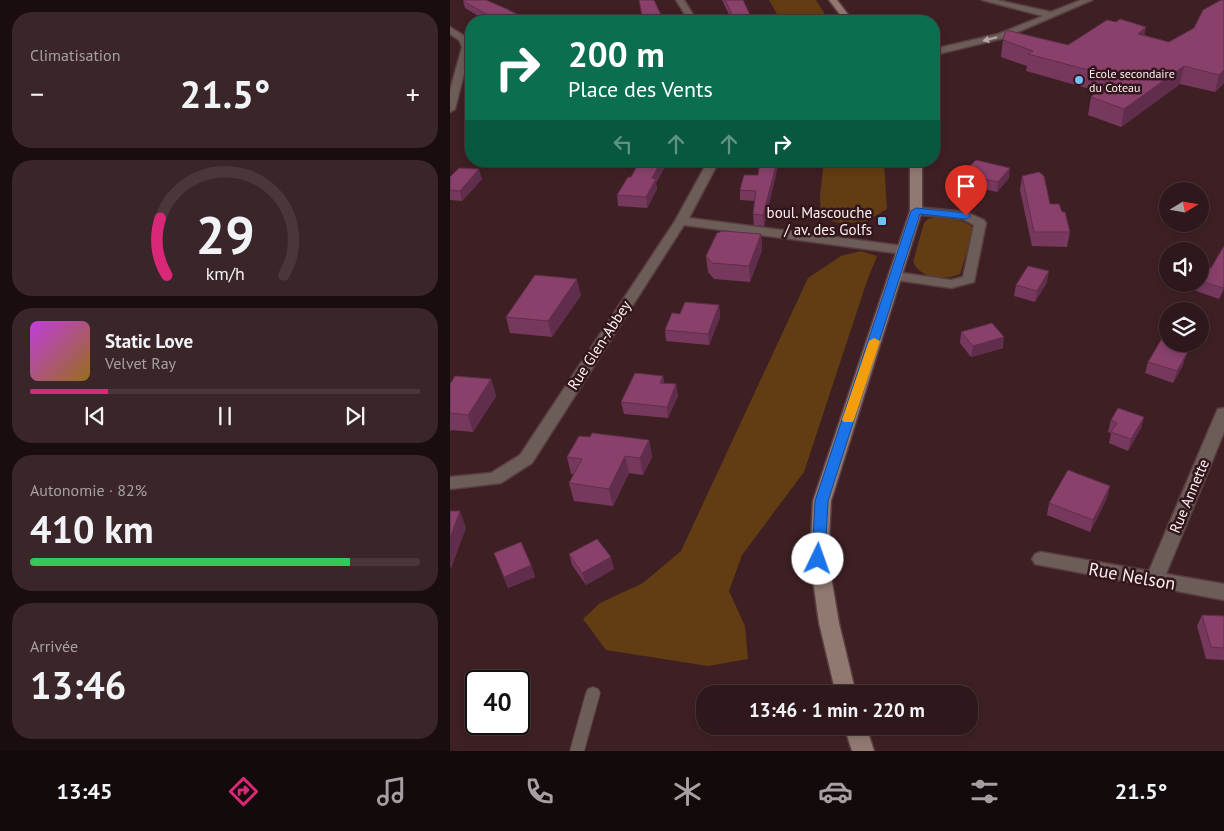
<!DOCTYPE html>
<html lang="fr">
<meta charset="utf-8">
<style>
body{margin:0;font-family:"PT Sans",sans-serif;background:#3a2528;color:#f1f3f6;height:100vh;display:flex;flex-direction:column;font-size:19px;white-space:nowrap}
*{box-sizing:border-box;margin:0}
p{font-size:16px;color:#a7a0a3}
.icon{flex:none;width:28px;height:28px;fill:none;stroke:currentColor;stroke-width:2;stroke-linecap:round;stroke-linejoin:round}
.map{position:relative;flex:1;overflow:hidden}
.panel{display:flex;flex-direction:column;gap:12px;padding:12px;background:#190d0f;width:450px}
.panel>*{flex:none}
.guide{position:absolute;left:15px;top:15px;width:475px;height:152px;border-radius:20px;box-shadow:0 2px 8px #0003,0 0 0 1px #49373a;background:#0b6e4f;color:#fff;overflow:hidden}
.needle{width:32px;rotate:79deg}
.controls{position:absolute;left:709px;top:182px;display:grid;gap:10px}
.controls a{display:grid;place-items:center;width:50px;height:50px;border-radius:50%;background:#2e181b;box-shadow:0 2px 8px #0003,0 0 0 1px #49373a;font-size:25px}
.speed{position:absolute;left:15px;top:670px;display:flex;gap:10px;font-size:25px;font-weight:700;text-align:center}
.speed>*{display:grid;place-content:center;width:65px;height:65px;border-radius:50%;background:#2e181b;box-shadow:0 2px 8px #0003,0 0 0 1px #49373a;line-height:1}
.speed .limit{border:2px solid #111;border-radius:8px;background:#fff;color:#111}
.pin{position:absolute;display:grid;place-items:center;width:42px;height:42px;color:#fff;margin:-51px -21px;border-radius:50% 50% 50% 0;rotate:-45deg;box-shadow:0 0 5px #0007}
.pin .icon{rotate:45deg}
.me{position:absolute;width:55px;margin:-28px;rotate:3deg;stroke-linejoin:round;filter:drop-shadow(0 0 4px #0008)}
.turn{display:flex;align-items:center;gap:18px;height:105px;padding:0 20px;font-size:22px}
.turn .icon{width:65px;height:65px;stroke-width:2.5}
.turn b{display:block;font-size:35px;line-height:42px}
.lanes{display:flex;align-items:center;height:48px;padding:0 20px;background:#0003;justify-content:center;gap:25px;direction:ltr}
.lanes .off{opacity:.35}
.big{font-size:38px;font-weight:600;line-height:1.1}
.panel .card{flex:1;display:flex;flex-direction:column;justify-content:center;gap:8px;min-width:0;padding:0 18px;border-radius:20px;background:#3a2528}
.panel .dial{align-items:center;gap:0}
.dial svg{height:130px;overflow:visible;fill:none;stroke:#49373a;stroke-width:7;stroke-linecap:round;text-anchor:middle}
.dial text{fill:#f1f3f6;stroke:none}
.song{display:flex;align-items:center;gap:15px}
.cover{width:60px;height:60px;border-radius:8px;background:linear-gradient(135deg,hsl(290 70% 55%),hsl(40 70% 35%))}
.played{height:5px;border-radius:2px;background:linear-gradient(90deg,#db2777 20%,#49373a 20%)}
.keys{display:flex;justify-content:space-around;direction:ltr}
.heat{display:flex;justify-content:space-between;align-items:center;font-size:28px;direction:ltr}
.charge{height:8px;border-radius:4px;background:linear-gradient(90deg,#34c759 82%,#49373a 0)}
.trip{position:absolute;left:246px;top:685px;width:282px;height:50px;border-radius:20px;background:#2e181b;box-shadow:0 2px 8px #0003,0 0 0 1px #49373a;font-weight:600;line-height:50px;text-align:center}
.tab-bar{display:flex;height:80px;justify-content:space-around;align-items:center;background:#120a0b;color:#a7a0a3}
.tab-bar .icon{width:35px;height:35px}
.tab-bar .active{color:#db2777}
.tab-bar b{font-size:22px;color:#f1f3f6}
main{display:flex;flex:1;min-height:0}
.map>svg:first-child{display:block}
</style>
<main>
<section class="panel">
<div class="card"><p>Climatisation</p>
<div class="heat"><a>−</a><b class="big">21.5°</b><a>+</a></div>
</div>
<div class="card dial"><svg viewBox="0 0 100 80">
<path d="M14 69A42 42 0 1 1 86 69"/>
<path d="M14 69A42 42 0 0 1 10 34" stroke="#db2777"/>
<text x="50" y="56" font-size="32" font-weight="700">29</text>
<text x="50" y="72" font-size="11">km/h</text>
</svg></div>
<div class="card">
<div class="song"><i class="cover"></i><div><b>Static Love</b><p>Velvet Ray</p></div></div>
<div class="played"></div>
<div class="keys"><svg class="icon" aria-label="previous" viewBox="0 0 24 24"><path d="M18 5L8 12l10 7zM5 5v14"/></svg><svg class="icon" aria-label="pause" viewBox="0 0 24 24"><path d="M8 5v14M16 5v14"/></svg><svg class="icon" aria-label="next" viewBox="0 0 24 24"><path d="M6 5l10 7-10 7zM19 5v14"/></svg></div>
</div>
<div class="card"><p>Autonomie · 82%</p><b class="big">410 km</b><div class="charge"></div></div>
<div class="card"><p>Arrivée</p><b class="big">13:46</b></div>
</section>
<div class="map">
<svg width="774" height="751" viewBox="0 0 774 751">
<rect width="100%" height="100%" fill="#3e2024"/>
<!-- green -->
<path fill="#623c12" d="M319 0H366L379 21H331Z
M374 161H434L437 209 415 222 390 223 371 218 370 197Z
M488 217C501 219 515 218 524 229L510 274C494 281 471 279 463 262L474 223 478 219Z
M411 251 427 256 417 281 354 472 292 555 279 591 295 626 298 659 258 666 156 650 133 619 150 603 193 583 231 551 358 278 391 256Z"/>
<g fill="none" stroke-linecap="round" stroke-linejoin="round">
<!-- lane casing -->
<g stroke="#593d41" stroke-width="2">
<path id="lane" d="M143 687 148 689 150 693 134 751H120L136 693 138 689Z"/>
</g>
<!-- street casing -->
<g stroke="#593d41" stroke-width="3">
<path id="street" d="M226 0H234L247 21H239Z
M532 0H547L601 12 631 0H642L554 38 484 55V49L548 34 593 16Z
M0 27 16 37 21 46 5 109 0 112V91L12 47 9 40 0 34Z
M258 161H269L239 218 453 246 459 250 453 254 234 225 82 463 51 483 0 489V477L41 473 70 455 225 221Z
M466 207 516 212 534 220 536 223 524 282 501 288 440 279 438 276 445 272 501 280 513 277 524 225 513 219 462 214 460 211 462 208Z
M774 408V432L716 574 774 584V600L585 564 582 559 585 554 591 552 699 571 766 413 768 409Z"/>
</g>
<!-- secondary casing -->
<g stroke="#593d41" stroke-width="3">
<path id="secondary" d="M379 0H387L403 21H395Z
M460 161H472V211L381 501 378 559 389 623 406 694H386L369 623 360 559 363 501 460 211Z
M394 726H416L424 751H402Z"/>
</g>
<!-- lane -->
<use href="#lane" fill="#6c5d58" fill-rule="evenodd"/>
<!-- street -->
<use href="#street" fill="#6c5d58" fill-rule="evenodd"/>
<!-- secondary -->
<use href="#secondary" fill="#917972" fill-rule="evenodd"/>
</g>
<!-- wall -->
<path fill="#76385d" d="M272 0H293L303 21H282Z
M13 1 80 21H37L15 8Z
M744 28 774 83 765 92 730 84 671 127 638 115 641 97 647 91 576 71 577 66 551 57 553 40 618 45 694 35 719 42Z
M329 161 314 226 304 225 303 214 305 201 290 200V190L308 175Z
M217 163 206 183 207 189 197 208 168 206 167 195 181 177Z
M512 174 559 178 547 192 512 184Z
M572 176 600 204 612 212 620 232 617 247 582 246 570 190Z
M0 177 32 179 12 201 0 200Z
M311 234 312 250 300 282 264 279 258 272 256 256Z
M774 246V290L769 299 746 291 748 284H750V278L761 268Z
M597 282 585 302 564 296 566 285Z
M131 295 102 337 60 333 56 317Z
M269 305 270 317 259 345 216 341 215 330 230 314Z
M511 332 553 348 521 357 510 343Z
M728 350 733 365 723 383 695 373 698 362Z
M213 376 214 383 226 384 228 396 218 418 174 414 171 402Z
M41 379 46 396 23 432 1 430 0 432V384Z
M694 417 691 428 678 451 659 443 661 433 658 432 661 420Z
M140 437 199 440 202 457 193 475 179 473 163 506 124 501 119 483 124 474H121L117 457Z
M657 498 640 532 597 515 599 503Z
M44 553 81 565 85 577 58 588Z
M119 554 164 569 136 585 122 565Z
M752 615 774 616V660L756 659 747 626Z"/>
<!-- shaded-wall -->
<path fill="#602e4c" d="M696 27 693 43 688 34Z
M734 66 730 84 671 127 674 109Z
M774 70V83L765 92 769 75Z
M211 161H217V163L206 183 207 189 197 208 196 197 202 178Z
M327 161H329L314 226 313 215Z
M560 168 559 178 547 192 548 182Z
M29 169 32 179 12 201 10 191Z
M311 234 312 250 300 282 299 266Z
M599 271 597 282 585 302 587 291Z
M127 279 131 295 102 337 98 321Z
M774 285V290L769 299 773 288Z
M269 305 270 317 259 345 258 334Z
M554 337 553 348 521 357 523 346Z
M728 344H729L727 351 725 349Z
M737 353 733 365 723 383 727 371Z
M213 376 215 388 210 383Z
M41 379 46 396 23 432 18 415Z
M226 384 228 396 218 418 217 407Z
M694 417 691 428 678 451 681 439Z
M199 440 202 457 193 475 190 458Z
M175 456 179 473 163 506 159 489Z
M660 486 657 498 640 532 643 520Z
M10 511 16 528 1 569 0 565V538Z
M161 557 164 569 136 585 132 573Z
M81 565 85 577 58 588 54 577Z"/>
<!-- building -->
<path fill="#89416c" stroke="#602e4c" d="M14 0H36L57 9 80 21H49L13 1Z
M189 0H204L211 15 212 21H193Z
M275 0H293L303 21H285Z
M771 0H774V70L769 75 734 66 674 109 641 97 661 76 578 54 583 51 553 40 556 30 618 45 657 20 666 22 670 19 696 27 688 34 719 42 744 28 753 10Z
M526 160 560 168 548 182 512 174Z
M190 161H211L202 178 206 179 196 197 167 195 178 177H181Z
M310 161H327L313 215 303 214 306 191 290 190 294 175H308Z
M9 168 29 169 10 191 0 190V177Z
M589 172 594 176 600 204H609L612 212H615L620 232H584L572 176Z
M273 231 311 234 299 266 262 263 256 256 267 233Z
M774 246V285L773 288 750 281V278L757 267 761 268Z
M578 266 599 271 587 291 566 285Z
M85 275 127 279 98 321 56 317Z
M235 302 269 305 258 334 215 330 222 313 230 314Z
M542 323 554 337 523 346 511 332Z
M714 335 718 336V344H728L725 349 737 353 727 371 698 362Z
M185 373 213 376 210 383 226 384 217 407 171 402Z
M5 376 41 379 18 415 0 413V384Z
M668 408 694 417 681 439 661 432 667 423 661 420Z
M142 433 199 440 190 458 175 456 159 489 119 483 132 459 117 457 129 436 140 437Z
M618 470 660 486 643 520 599 503Z
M0 511H10L0 538Z
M147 539 161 557 132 573 119 554Z
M71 542 81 565 54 577 44 553Z
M752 615 774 616V648L761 647Z"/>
<!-- one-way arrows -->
<defs><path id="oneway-solid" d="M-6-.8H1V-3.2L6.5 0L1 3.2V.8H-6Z" transform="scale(1.25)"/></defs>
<use fill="#b4a6a4" href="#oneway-solid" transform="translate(540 39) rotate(166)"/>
<!-- route -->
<path fill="#1a73e8" stroke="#114b97" d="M466 208 516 213 521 216 516 219 470 214 378 501 375 559 373 563 368 565 364 563 362 559 365 501 461 211Z"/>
<!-- slow -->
<path fill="#f59e0b" d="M424 338 430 341 404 420 403 422H394L392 420 419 341Z"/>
<!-- markers -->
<g fill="#74c0f6" stroke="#33161b" stroke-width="2">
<circle cx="629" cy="80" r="5"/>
<rect x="427" y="216" width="10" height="10" rx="2.5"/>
</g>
<g text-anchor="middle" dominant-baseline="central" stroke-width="5" stroke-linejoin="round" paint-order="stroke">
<!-- far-poi labels -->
<g font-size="12" fill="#fdf0f1" stroke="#33161b" text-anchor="start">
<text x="639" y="73">École secondaire<tspan x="639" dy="14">du Coteau</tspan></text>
</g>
<!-- poi labels -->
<g font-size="15" fill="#fdf0f1" stroke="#33161b" text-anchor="end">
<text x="422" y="212">boul. Mascouche<tspan x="422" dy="17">/ av. des Golfs</tspan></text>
</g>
<!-- street labels -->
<g font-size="15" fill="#fdf0f1" stroke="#33161b">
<text transform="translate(149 345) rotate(-57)">Rue Glen-Abbey</text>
<text transform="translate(739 496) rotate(-67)">Rue Annette</text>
</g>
<!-- near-street labels -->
<g font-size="18" fill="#fdf0f1" stroke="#33161b">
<text transform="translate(682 576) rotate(10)">Rue Nelson</text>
</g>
</g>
</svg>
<div class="controls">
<a><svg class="needle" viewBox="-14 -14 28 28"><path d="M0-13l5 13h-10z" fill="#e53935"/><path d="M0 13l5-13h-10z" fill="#a7a0a3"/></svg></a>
<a><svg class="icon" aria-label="sound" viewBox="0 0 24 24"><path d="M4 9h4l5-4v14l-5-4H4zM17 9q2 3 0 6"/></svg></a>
<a><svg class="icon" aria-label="layers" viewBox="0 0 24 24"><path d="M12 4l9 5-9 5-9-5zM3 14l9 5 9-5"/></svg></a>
</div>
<div class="speed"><div class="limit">40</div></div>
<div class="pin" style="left:516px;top:216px;background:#d93025"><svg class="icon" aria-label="arrive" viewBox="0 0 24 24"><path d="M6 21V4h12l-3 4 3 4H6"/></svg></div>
<svg class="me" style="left:368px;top:559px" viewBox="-20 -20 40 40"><circle r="19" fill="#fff"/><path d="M0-13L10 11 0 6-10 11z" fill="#1a73e8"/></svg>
<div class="trip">13:46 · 1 min · 220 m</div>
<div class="guide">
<div class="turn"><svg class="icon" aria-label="right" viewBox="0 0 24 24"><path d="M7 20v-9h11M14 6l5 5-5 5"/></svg><div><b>200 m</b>Place des Vents</div></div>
<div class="lanes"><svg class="icon off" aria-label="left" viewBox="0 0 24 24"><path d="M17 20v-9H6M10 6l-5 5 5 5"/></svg><svg class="icon off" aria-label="ahead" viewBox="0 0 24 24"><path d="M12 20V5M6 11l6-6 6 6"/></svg><svg class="icon off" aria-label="ahead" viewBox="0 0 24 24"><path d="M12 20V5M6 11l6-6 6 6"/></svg><svg class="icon" aria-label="right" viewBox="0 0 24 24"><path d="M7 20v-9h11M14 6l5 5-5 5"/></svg></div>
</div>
</div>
</main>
<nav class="tab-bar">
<b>13:45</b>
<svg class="icon active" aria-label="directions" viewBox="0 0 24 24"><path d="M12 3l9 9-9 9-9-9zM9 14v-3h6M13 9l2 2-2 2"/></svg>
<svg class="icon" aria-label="music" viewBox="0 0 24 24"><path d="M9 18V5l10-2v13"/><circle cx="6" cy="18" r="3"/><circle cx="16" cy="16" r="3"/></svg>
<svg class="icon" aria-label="phone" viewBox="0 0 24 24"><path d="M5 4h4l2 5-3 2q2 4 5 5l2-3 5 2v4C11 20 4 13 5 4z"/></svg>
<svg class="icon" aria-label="climate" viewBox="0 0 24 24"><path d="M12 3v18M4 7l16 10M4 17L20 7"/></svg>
<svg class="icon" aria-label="car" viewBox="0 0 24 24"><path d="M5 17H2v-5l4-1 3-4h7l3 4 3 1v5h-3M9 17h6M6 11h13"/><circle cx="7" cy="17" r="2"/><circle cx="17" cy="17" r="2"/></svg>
<svg class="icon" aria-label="filters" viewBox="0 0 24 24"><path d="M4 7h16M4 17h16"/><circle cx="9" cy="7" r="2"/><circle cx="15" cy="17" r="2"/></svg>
<b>21.5°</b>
</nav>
